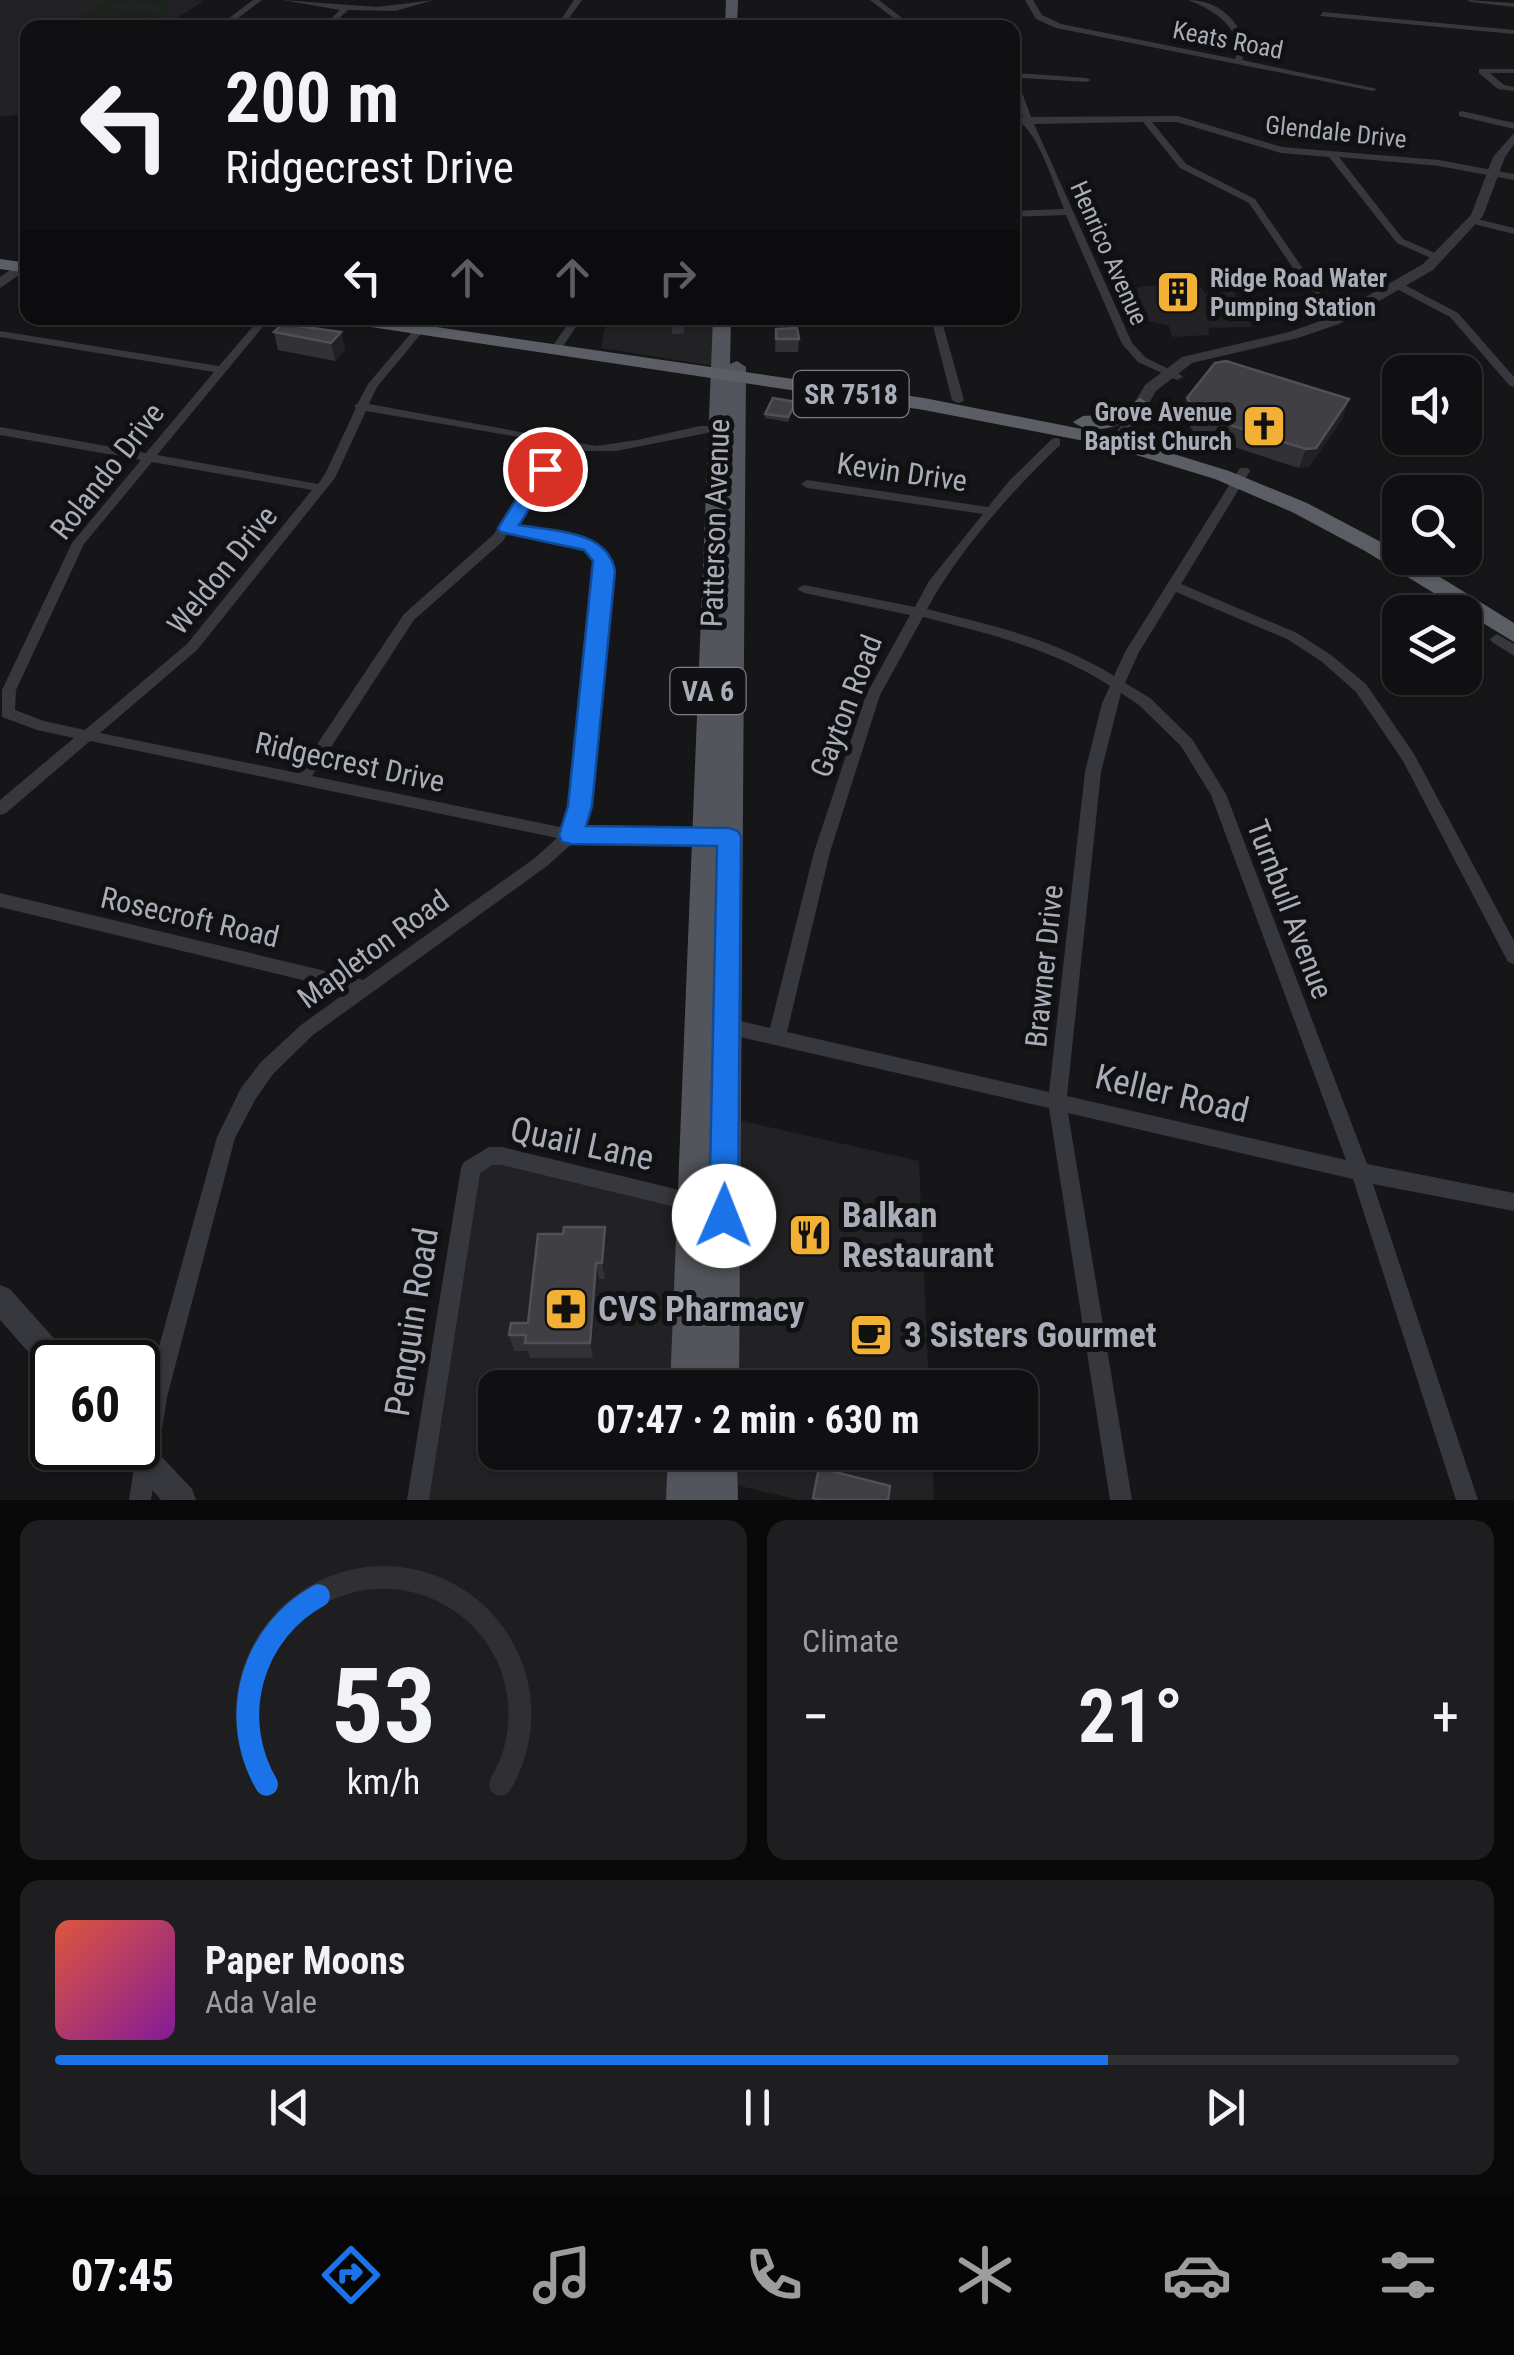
<!DOCTYPE html>
<meta charset="utf-8">
<style>
body{margin:0;font-family:"Roboto Condensed",sans-serif;background:#1e1e20;color:#f1f3f6;height:100vh;display:flex;flex-direction:column;font-size:38px;white-space:nowrap}
*{box-sizing:border-box;margin:0}
p{font-size:32px;color:#9c9d9f}
.icon{flex:none;width:55px;height:55px;fill:none;stroke:currentColor;stroke-width:2;stroke-linecap:round;stroke-linejoin:round}
.map{position:relative;height:1500px;overflow:hidden}
.sheet{display:flex;flex-direction:column;gap:20px;padding:20px;background:#09090a;flex:1}
.sheet>*{flex:none}
.banner{position:absolute;left:20px;top:20px;width:1000px;height:305px;border-radius:20px;box-shadow:0 2px 8px #0004,0 0 0 2px #303032;background:#101012;color:#f1f3f6;overflow:hidden}
.controls{position:absolute;left:1382px;top:355px;display:grid;gap:20px}
.controls a{display:grid;place-items:center;width:100px;height:100px;border-radius:20px;background:#101012;box-shadow:0 2px 8px #0004,0 0 0 2px #303032;font-size:50px}
.speed{position:absolute;left:30px;top:1340px;display:flex;gap:20px;font-size:50px;font-weight:700;text-align:center}
.speed>*{display:grid;place-content:center;width:130px;height:130px;border-radius:50%;background:#101012;box-shadow:0 2px 8px #0004,0 0 0 2px #303032;line-height:1}
.speed .limit{border:5px solid #111;border-radius:15px;background:#fff;color:#111}
.pin{position:absolute;display:grid;place-items:center;width:85px;height:85px;color:#fff;margin:-42px;border:5px solid #fff;border-radius:50%;box-shadow:0 2px 10px #0007}
.me{position:absolute;width:110px;margin:-55px;rotate:1deg;stroke-linejoin:round;filter:drop-shadow(0 0 8px #0008)}
.turn{display:flex;align-items:center;gap:35px;height:210px;padding:0 40px;font-size:45px}
.turn .icon{width:130px;height:130px;stroke-width:2.5}
.turn b{display:block;font-size:70px;line-height:85px}
.lanes{display:flex;align-items:center;height:95px;padding:0 40px;background:#0003;justify-content:center;gap:50px;direction:ltr}
.lanes .off{opacity:.35}
.big{font-size:75px;font-weight:700;line-height:1.1}
.sheet .card{flex:1;display:flex;flex-direction:column;justify-content:center;gap:15px;min-width:0;padding:0 35px;border-radius:20px;background:#1e1e20}
.sheet .dial{align-items:center;gap:0}
.dial svg{height:260px;overflow:visible;fill:none;stroke:#303032;stroke-width:7;stroke-linecap:round;text-anchor:middle}
.dial text{fill:#f1f3f6;stroke:none}
.song{display:flex;align-items:center;gap:30px}
.cover{width:120px;height:120px;border-radius:15px;background:linear-gradient(135deg,hsl(10 70% 55%),hsl(290 70% 35%))}
.played{height:10px;border-radius:5px;background:linear-gradient(90deg,#1a73e8 75%,#303032 75%)}
.keys{display:flex;justify-content:space-around;direction:ltr}
.heat{display:flex;justify-content:space-between;align-items:center;font-size:55px;direction:ltr}
.sheet .tiles{flex:1;display:grid;gap:20px;grid-template-columns:1fr 1fr}
.card:last-child{grid-column:span 2}
.trip{position:absolute;left:478px;top:1370px;width:560px;height:100px;border-radius:20px;background:#101012;box-shadow:0 2px 8px #0004,0 0 0 2px #303032;font-weight:700;line-height:100px;text-align:center}
.tab-bar{display:flex;height:160px;justify-content:space-around;align-items:center;background:#060607;color:#9c9d9f}
.tab-bar .icon{width:70px;height:70px}
.tab-bar .active{color:#1a73e8}
.tab-bar b{font-size:45px;color:#f1f3f6}
.map>svg:first-child{display:block}
</style>
<div class="map">
<svg width="1514" height="1500" viewBox="0 0 1514 1500">
<rect width="100%" height="100%" fill="#161618"/>
<!-- built -->
<path fill="#222225" d="M0 0H195L204 1 163 27 28 28 27 115 0 116Z
M1197 282 1205 293 1234 291 1252 327 1208 328 1210 335 1172 337 1169 326 1140 319 1135 312 1140 310 1135 295 1138 287Z
M607 318H722L720 367 601 348Z
M725 1117 919 1161 929 1387 721 1388Z
M482 1159 694 1203 688 1387 495 1388V1452L686 1453 685 1500H418Z
M719 1453H932L934 1500H798L719 1481Z"/>
<!-- green -->
<path fill="#1c231d" d="M109 0H163L171 9 147 27H137L159 13 161 7C145 0 123 0 107 8L156 13 134 27H77L103 9 74 27H65Z"/>
<g fill="none" stroke-linecap="round" stroke-linejoin="round">
<!-- minor -->
<path fill="#37383d" fill-rule="evenodd" d="M253 0H262L225 28H216Z
M282 0 377 7 434 0 395 11 348 10 329 28H321L340 10Z
M574 0H582L562 28H555Z
M870 0H879L915 28H906Z
M1025 0H1033L1042 15 1061 24 1235 59 1240 47C1230 20 1213 10 1188 0 1219 0 1238 20 1248 47L1242 60 1377 89 1373 91 1056 28 1036 19Z
M1467 0 1514 3V7L1471 2Z
M1323 12 1514 30V34L1320 16Z
M438 19 441 23 423 28H409Z
M801 21 808 23 803 28H795Z
M1482 69H1514V73H1490L1504 85 1514 87V91L1498 89 1479 73V69Z
M1017 73 1087 78 1091 80 1087 82 1021 78 1020 87 1031 117 1178 116 1282 147 1439 160 1514 174V180L1439 166 1339 157 1403 239 1442 256 1443 258 1438 261 1397 243 1329 157 1281 153 1177 122H1152L1186 164 1255 199 1339 321 1334 324 1330 323 1249 203 1180 168 1143 122 1034 124 1132 343 1146 358 1181 375 1183 377 1177 380 1138 362 1122 344 1066 215 1012 217V211L1064 209C1053 183 1039 133 1016 119L1023 117 1012 89 1013 75Z
M1462 111 1514 123V129L1459 116V112Z
M1473 218 1514 228V234L1470 223 1468 221Z
M1395 284H1403L1458 313 1514 377V387L1510 386 1450 317 1395 288Z
M260 318H270L157 455 318 484 325 474 356 408 354 406 358 403 368 384 424 318H434L377 387 369 404 596 446 637 440 700 426H722V430L616 451H579L542 481 513 525C538 530 597 533 609 560 612 567 611 576 610 584L588 805 580 831H710L716 833 718 837 716 841 710 843 574 842 547 866 313 1035 273 1074 255 1100 235 1138 167 1397 151 1500H129L145 1397 217 1137 241 1088 261 1062 301 1025 348 991 0 907V893L363 980 535 858 557 838 90 741 6 813 0 815V800L74 738 37 730 2 717V690L72 543 141 460 0 435V427L146 453 214 372 0 337V331L219 366ZM366 411 559 444 568 448 533 476 493 535 404 614 298 773 100 733 197 650 335 478ZM152 462 312 490 187 644 85 730 44 721 15 710 16 690 84 544ZM508 532C530 537 584 539 595 559 600 566 598 576 597 584L572 805 565 828 312 776 414 620 503 541Z
M572 318H582L559 352H551L550 350Z
M931 318H941L964 400 962 402 958 403 952 400Z
M1056 438 1060 439V445C1011 492 960 549 927 609 991 625 1058 640 1114 676L1125 652 1238 471 1240 468H1248L1250 471 1181 584 1297 633 1331 655 1366 684 1414 754 1514 941V964L1508 962 1403 761 1356 692 1321 661 1287 639 1176 592 1139 652 1125 683 1150 698 1192 739 1226 794 1367 1164 1514 1193V1211L1373 1184 1478 1500H1456L1353 1179 1068 1113 1132 1500H1110L1049 1108 723 1033 717 1030 714 1025 717 1020 723 1017 770 1028 814 852 866 695 910 615 804 593 797 589 804 585 915 607 929 581 983 514 807 488 801 484 807 480 988 507 1009 481 1052 439ZM923 617C987 633 1053 649 1110 686L1102 703 1085 772 1049 1092 787 1032 830 852 880 695ZM1121 693 1139 705 1181 746 1211 795 1346 1160 1067 1096 1101 772Z
M1497 634 1514 644V656L1492 642 1490 639Z
M489 1147H502L696 1194 703 1196 706 1203 703 1210 696 1212 502 1165H492L480 1173 429 1500H407L461 1168 464 1162Z"/>
<!-- tertiary -->
<path fill="#37383d" fill-rule="evenodd" d="M1514 133V144L1505 157 1483 216 1433 270 1339 324 1298 338 1192 363 1156 391 1125 445H1113L1111 442 1145 385 1182 357 1289 332 1329 318 1423 264 1471 215 1493 157Z
M28 258V269L0 288V277Z
M0 1285 10 1289 66 1352 70 1362H52V1375L46 1372 0 1320Z
M138 1435 144 1438 192 1489 196 1500H161L124 1458 119 1448H138Z"/>
<!-- primary -->
<path fill="#53555c" fill-rule="evenodd" d="M726 0H738L737 28H725Z
M713 318H731L730 364 737 361 746 367 739 1388H670Z
M668 1452H737L738 1500H666Z"/>
<!-- trunk -->
<path fill="#5b5e65" fill-rule="evenodd" d="M0 259 28 263V273L0 269Z
M335 318H375L924 398 1112 435 1229 471 1307 503 1400 552V558L1416 562 1514 623V642L1365 551 1292 512 1215 479 1100 444 924 410 344 323Z
M1140 398 1150 404C1133 423 1095 439 1073 422L1083 416 1117 414Z"/>
</g>
<!-- wall -->
<path fill="#323236" d="M288 318H314L317 329 341 332 345 350 335 361 278 350 274 332Z
M672 318H684V334H672Z
M776 329 799 339 798 352H775Z
M1187 398 1343 418 1309 467 1299 468 1196 435 1182 416Z
M796 402 795 406 788 422 765 418V414Z
M608 1243 605 1279H599L593 1358H530L528 1351H514L509 1335 528 1323Z"/>
<!-- shaded-wall -->
<path fill="#212124" d="M306 318H314L317 329 298 326Z
M341 332 345 350 335 361 331 343Z
M1349 399 1343 418 1309 467 1299 468 1306 449Z
M605 1227 608 1243 605 1279 602 1263Z
M596 1263 599 1279 593 1358 590 1343Z"/>
<!-- building -->
<path fill="#3f3f44" stroke="#4f5156" stroke-width="2.5" d="M288 318H306L298 326 341 332 331 343 274 332Z
M672 318H683V325H672Z
M797 328 799 339H776V329Z
M1226 361 1349 399 1316 448 1306 449 1201 416 1187 398 1215 363Z
M773 398 796 402 788 417 765 414Z
M564 1227H605L602 1263H596L590 1343H525L526 1335H509L511 1323H528L538 1234H563Z
M819 1468 890 1486 888 1500H820L813 1498Z"/>
<!-- route -->
<path fill="#1a73e8" stroke="#114b97" stroke-width="2.5" d="M545 464 554 469 519 525C553 531 608 530 615 571L592 806 586 826 729 828 738 831 741 837 738 1216 734 1226 724 1230 713 1226 709 1216 717 846 571 844 562 842 559 835 568 806 593 561 584 550 500 532 498 528 538 465Z"/>
<!-- icons -->
<defs>
<g id="building-square" transform="scale(2.25)"><rect x="-9" y="-9" width="18" height="18" rx="4" fill="#f2b134" stroke="#111113"/><path d="M-4-6H4V6H1V3H-1V6H-4ZM-2.5-4.3h1.7v1.8h-1.7ZM.8-4.3h1.7v1.8H.8ZM-2.5-1h1.7V.8h-1.7ZM.8-1h1.7V.8H.8Z" fill="#111"/></g>
<g id="church-square" transform="scale(2.25)"><rect x="-9" y="-9" width="18" height="18" rx="4" fill="#f2b134" stroke="#111113"/><path d="M-1.2-6h2.4v3.5h3.3v2.4h-3.3V6h-2.4V-.1h-3.3v-2.4h3.3Z" fill="#111"/></g>
<g id="restaurant-square" transform="scale(2.25)"><rect x="-9" y="-9" width="18" height="18" rx="4" fill="#f2b134" stroke="#111113"/><path d="M-5-6h1v4h1v-4h1v4h1v-4h1v5L-1.5 .5V6h-2V.5L-5-1ZM5-6V6H3V1.5H1.5Q1.5-4 5-6Z" fill="#111"/></g>
<g id="pharmacy-square" transform="scale(2.25)"><rect x="-9" y="-9" width="18" height="18" rx="4" fill="#f2b134" stroke="#111113"/><path d="M-2-6h4v4h4v4h-4v4h-4v-4h-4v-4h4Z" fill="#111"/></g>
<g id="cafe-square" transform="scale(2.25)"><rect x="-9" y="-9" width="18" height="18" rx="4" fill="#f2b134" stroke="#111113"/><path d="M-5.5-4.5H6V0H3Q3 3.5 0 3.5H-2.5Q-5.5 3.5-5.5 0ZM3-3.2v2h1.7v-2ZM-6 4.5H4V6H-6Z" fill="#111"/></g>
</defs>
<g fill-rule="evenodd">
<use href="#building-square" x="1178" y="292"/>
<use href="#church-square" x="1264" y="426"/>
<use href="#restaurant-square" x="810" y="1235"/>
<use href="#pharmacy-square" x="566" y="1309"/>
<use href="#cafe-square" x="871" y="1335"/>
</g>
<g text-anchor="middle" dominant-baseline="central" stroke-width="10" stroke-linejoin="round" paint-order="stroke">
<!-- far-street labels -->
<g font-size="25" fill="#a8adb8" stroke="#111113">
<text transform="translate(1228 40) rotate(11)">Keats Road</text>
<text transform="translate(1336 132) rotate(6)">Glendale Drive</text>
<text transform="translate(1109 253) rotate(66)">Henrico Avenue</text>
</g>
<!-- far-poi labels -->
<g font-size="25" font-weight="bold" fill="#a8adb8" stroke="#111113" text-anchor="start">
<text x="1210" y="278">Ridge Road Water<tspan x="1210" dy="29">Pumping Station</tspan></text>
<text x="1232" y="412" text-anchor="end">Grove Avenue<tspan x="1232" dy="29">Baptist Church</tspan></text>
</g>
<!-- shield labels -->
<g fill="#111113" stroke="#7b7e86" stroke-width="2.5">
<rect x="793.5" y="371" width="115" height="46" rx="8"/>
<rect x="670.5" y="668" width="75" height="46" rx="8"/>
</g>
<g font-size="28" font-weight="bold" fill="#a8adb8">
<text x="851" y="394">SR 7518</text>
<text x="708" y="691">VA 6</text>
</g>
<!-- street labels -->
<g font-size="30" fill="#a8adb8" stroke="#111113">
<text transform="translate(107 471) rotate(-52)">Rolando Drive</text>
<text transform="translate(902 472) rotate(8)">Kevin Drive</text>
<text transform="translate(715 523) rotate(-88)">Patterson Avenue</text>
<text transform="translate(222 570) rotate(-51)">Weldon Drive</text>
<text transform="translate(846 706) rotate(-69)">Gayton Road</text>
<text transform="translate(350 762) rotate(12)">Ridgecrest Drive</text>
<text transform="translate(1290 909) rotate(69)">Turnbull Avenue</text>
<text transform="translate(190 917) rotate(13)">Rosecroft Road</text>
<text transform="translate(373 949) rotate(-36)">Mapleton Road</text>
<text transform="translate(1044 966) rotate(-84)">Brawner Drive</text>
</g>
<!-- near-street labels -->
<g font-size="35" fill="#a8adb8" stroke="#111113">
<text transform="translate(1172 1094) rotate(13)">Keller Road</text>
<text transform="translate(582 1144) rotate(12)">Quail Lane</text>
<text transform="translate(412 1322) rotate(-81)">Penguin Road</text>
</g>
<!-- near-poi labels -->
<g font-size="35" font-weight="bold" fill="#a8adb8" stroke="#111113" text-anchor="start">
<text x="842" y="1215">Balkan<tspan x="842" dy="40">Restaurant</tspan></text>
<text x="598" y="1309">CVS Pharmacy</text>
<text x="904" y="1335">3 Sisters Gourmet</text>
</g>
</g>
</svg>
<div class="controls">
<a><svg class="icon" aria-label="sound" viewBox="0 0 24 24"><path d="M4 9h4l5-4v14l-5-4H4zM17 9q2 3 0 6"/></svg></a>
<a><svg class="icon" aria-label="search" viewBox="0 0 24 24"><circle cx="10" cy="10" r="6"/><path d="M15 15l6 6"/></svg></a>
<a><svg class="icon" aria-label="layers" viewBox="0 0 24 24"><path d="M12 4l9 5-9 5-9-5zM3 14l9 5 9-5"/></svg></a>
</div>
<div class="speed"><div class="limit">60</div></div>
<div class="pin" style="left:545px;top:469px;background:#d93025"><svg class="icon" aria-label="arrive" viewBox="0 0 24 24"><path d="M6 21V4h12l-3 4 3 4H6"/></svg></div>
<svg class="me" style="left:724px;top:1216px" viewBox="-20 -20 40 40"><circle r="19" fill="#fff"/><path d="M0-13L10 11 0 6-10 11z" fill="#1a73e8"/></svg>
<div class="trip">07:47 · 2 min · 630 m</div>
<div class="banner">
<div class="turn"><svg class="icon" aria-label="left" viewBox="0 0 24 24"><path d="M17 20v-9H6M10 6l-5 5 5 5"/></svg><div><b>200 m</b>Ridgecrest Drive</div></div>
<div class="lanes"><svg class="icon" aria-label="left" viewBox="0 0 24 24"><path d="M17 20v-9H6M10 6l-5 5 5 5"/></svg><svg class="icon off" aria-label="ahead" viewBox="0 0 24 24"><path d="M12 20V5M6 11l6-6 6 6"/></svg><svg class="icon off" aria-label="ahead" viewBox="0 0 24 24"><path d="M12 20V5M6 11l6-6 6 6"/></svg><svg class="icon off" aria-label="right" viewBox="0 0 24 24"><path d="M7 20v-9h11M14 6l5 5-5 5"/></svg></div>
</div>
</div>
<section class="sheet">
<div class="tiles">
<div class="card dial"><svg viewBox="0 0 100 80">
<path d="M14 69A42 42 0 1 1 86 69"/>
<path d="M14 69A42 42 0 0 1 30 11" stroke="#1a73e8"/>
<text x="50" y="56" font-size="32" font-weight="700">53</text>
<text x="50" y="72" font-size="11">km/h</text>
</svg></div>
<div class="card"><p>Climate</p>
<div class="heat"><a>−</a><b class="big">21°</b><a>+</a></div>
</div>
<div class="card">
<div class="song"><i class="cover"></i><div><b>Paper Moons</b><p>Ada Vale</p></div></div>
<div class="played"></div>
<div class="keys"><svg class="icon" aria-label="previous" viewBox="0 0 24 24"><path d="M18 5L8 12l10 7zM5 5v14"/></svg><svg class="icon" aria-label="pause" viewBox="0 0 24 24"><path d="M8 5v14M16 5v14"/></svg><svg class="icon" aria-label="next" viewBox="0 0 24 24"><path d="M6 5l10 7-10 7zM19 5v14"/></svg></div>
</div>
</div>
</section>
<nav class="tab-bar">
<b>07:45</b>
<svg class="icon active" aria-label="directions" viewBox="0 0 24 24"><path d="M12 3l9 9-9 9-9-9zM9 14v-3h6M13 9l2 2-2 2"/></svg>
<svg class="icon" aria-label="music" viewBox="0 0 24 24"><path d="M9 18V5l10-2v13"/><circle cx="6" cy="18" r="3"/><circle cx="16" cy="16" r="3"/></svg>
<svg class="icon" aria-label="phone" viewBox="0 0 24 24"><path d="M5 4h4l2 5-3 2q2 4 5 5l2-3 5 2v4C11 20 4 13 5 4z"/></svg>
<svg class="icon" aria-label="climate" viewBox="0 0 24 24"><path d="M12 3v18M4 7l16 10M4 17L20 7"/></svg>
<svg class="icon" aria-label="car" viewBox="0 0 24 24"><path d="M5 17H2v-5l4-1 3-4h7l3 4 3 1v5h-3M9 17h6M6 11h13"/><circle cx="7" cy="17" r="2"/><circle cx="17" cy="17" r="2"/></svg>
<svg class="icon" aria-label="filters" viewBox="0 0 24 24"><path d="M4 7h16M4 17h16"/><circle cx="9" cy="7" r="2"/><circle cx="15" cy="17" r="2"/></svg>
</nav>
